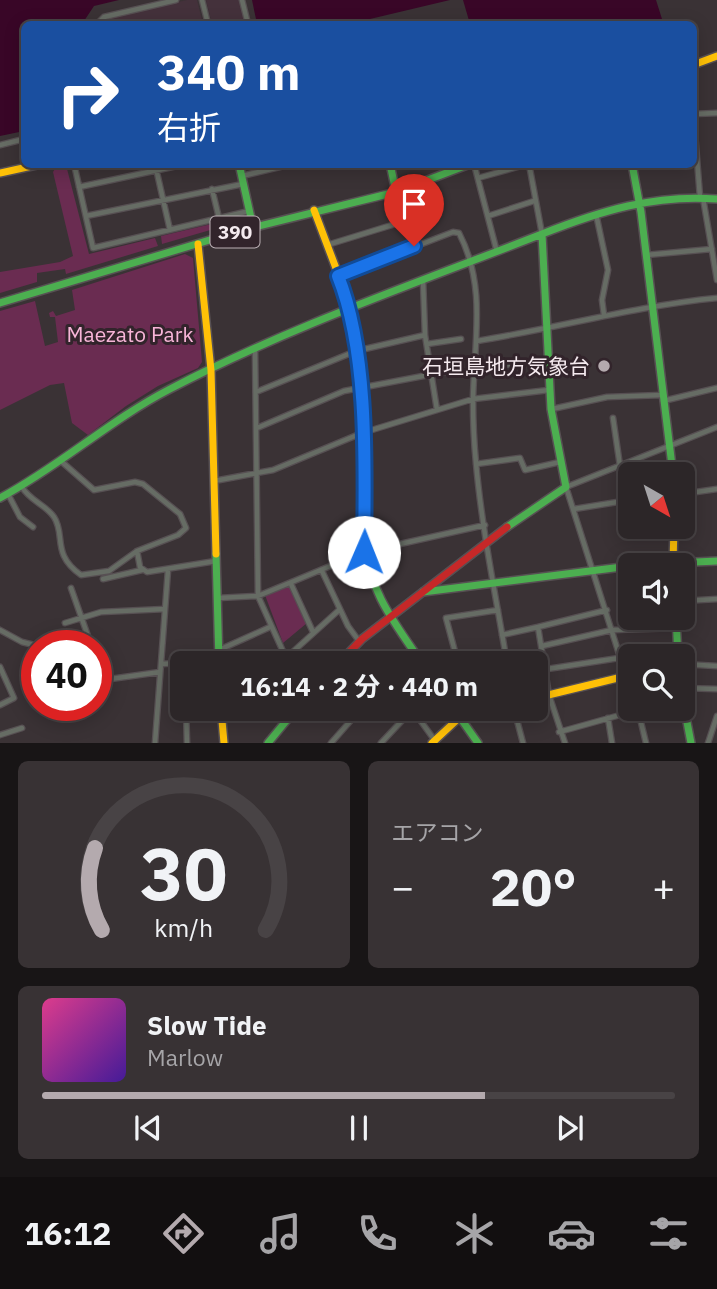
<!DOCTYPE html>
<html lang="ja">
<meta charset="utf-8">
<style>
body{margin:0;font-family:"IBM Plex Sans","Noto Sans JP",sans-serif;background:#383234;color:#f1f3f6;height:100vh;display:flex;flex-direction:column;font-size:26px;white-space:nowrap}
*{box-sizing:border-box;margin:0}
p{font-size:23px;color:#a6a5a8}
.icon{flex:none;width:38px;height:38px;fill:none;stroke:currentColor;stroke-width:2;stroke-linecap:round;stroke-linejoin:round}
.map{position:relative;height:743px;overflow:hidden}
.drawer{display:flex;flex-direction:column;gap:18px;padding:18px;background:#181516;flex:1}
.drawer>*{flex:none}
.guide{position:absolute;left:21px;top:21px;width:676px;height:147px;border-radius:10px;box-shadow:0 4px 18px #0003,0 0 0 2px #484345;background:#1a4fa0;color:#fff;overflow:hidden}
.needle{width:46px;rotate:141deg}
.buttons{position:absolute;left:618px;top:462px;display:grid;gap:14px}
.buttons a{display:grid;place-items:center;width:77px;height:77px;border-radius:10px;background:#2c2628;box-shadow:0 4px 18px #0003,0 0 0 2px #484345;font-size:35px}
.speed{position:absolute;left:21px;top:630px;display:flex;gap:14px;font-size:35px;font-weight:700;text-align:center}
.speed>*{display:grid;place-content:center;width:91px;height:91px;border-radius:50%;background:#2c2628;box-shadow:0 4px 18px #0003,0 0 0 2px #484345;line-height:1}
.speed .limit{border:10px solid #d22;background:#fff;color:#111}
.pin{position:absolute;display:grid;place-items:center;width:60px;height:60px;color:#fff;margin:-72px -30px;border-radius:50% 50% 50% 0;rotate:-45deg;box-shadow:0 0 7px #0007}
.pin .icon{rotate:45deg}
.me{position:absolute;width:77px;margin:-38px;rotate:1deg;stroke-linejoin:round;filter:drop-shadow(0 0 5px #0008)}
.turn{display:flex;align-items:center;gap:24px;height:147px;padding:0 21px;font-size:32px}
.turn .icon{width:91px;height:91px;stroke-width:2.5}
.turn b{display:block;font-size:49px;line-height:60px}
.big{font-size:52px;font-weight:700;line-height:1.1}
.drawer .tile{flex:1;display:flex;flex-direction:column;justify-content:center;gap:10px;min-width:0;padding:0 24px;border-radius:10px;background:#383234}
.drawer .dial{align-items:center;gap:0}
.dial svg{height:182px;overflow:visible;fill:none;stroke:#484345;stroke-width:7;stroke-linecap:round;text-anchor:middle}
.dial text{fill:#f1f3f6;stroke:none}
.song{display:flex;align-items:center;gap:21px}
.cover{width:84px;height:84px;border-radius:10px;background:linear-gradient(135deg,hsl(330 70% 55%),hsl(260 70% 35%))}
.played{height:7px;border-radius:4px;background:linear-gradient(90deg,#b4aaae 70%,#484345 70%)}
.keys{display:flex;justify-content:space-around;direction:ltr}
.heat{display:flex;justify-content:space-between;align-items:center;font-size:38px;direction:ltr}
.drawer .tiles{flex:1;display:grid;gap:18px;grid-template-columns:1fr 1fr}
.tile:last-child{grid-column:span 2}
.trip{position:absolute;left:170px;top:651px;width:378px;height:70px;border-radius:10px;background:#2c2628;box-shadow:0 4px 18px #0003,0 0 0 2px #484345;font-weight:700;line-height:70px;text-align:center}
.menu{display:flex;height:112px;justify-content:space-around;align-items:center;background:#120f10;color:#a6a5a8}
.menu .icon{width:49px;height:49px}
.menu .selected{color:#b4aaae}
.menu b{font-size:32px;color:#f1f3f6}
.map>svg:first-child{display:block}
</style>
<div class="map">
<svg width="717" height="743" viewBox="0 0 717 743">
<rect width="100%" height="100%" fill="#3a3235"/>
<!-- built -->
<path fill="#44313b" d="M187 0H197L203 24H102L106 18Z
M206 0H240L246 24H212Z"/>
<!-- green -->
<path fill="#6a2c51" d="M66 165 89 254 155 238 158 246 66 274 65 269 37 273V282L0 293V272L60 262 73 256 53 172 56 167Z
M241 217 238 222 162 244 161 236Z
M185 254 193 258 202 362 198 368 158 386 126 406 88 435 72 423 64 383 50 385 0 410V311L35 301 45 346 58 342 55 317H50L49 313 53 311 56 316 75 310 72 290Z
M290 586 307 623 283 643 265 595Z"/>
<!-- water -->
<path fill="#390627" d="M0 0H119L94 6 82 24H24V131L0 136Z
M252 0H450L349 24H257Z
M463 0H656L662 19 640 24H470Z"/>
<g fill="none" stroke-linecap="round" stroke-linejoin="round">
<!-- street casing -->
<g stroke="#575053" stroke-width="7">
<path id="street" d="M202 0 208 24
M242 0 248 24
M97 24 104 17 176 0
M693 109 700 197
M694 114 717 113
M0 145 24 139
M74 164 93 248 245 212
M155 164 170 230
M474 164 497 252
M529 164 542 234
M242 176 292 164
M478 178 528 164
M79 187 186 164
M212 189 219 218
M397 193 414 246
M703 198 717 280
M596 214 608 270 602 300 604 315
M86 216 243 184
M488 216 534 201
M327 245 405 221
M646 255 712 249
M338 276 453 232 459 233C487 287 474 341 473 400 473 420 474 443 476 463 482 530 496 597 507 663
M423 280 425 335 437 410
M477 341C558 328 635 306 717 298
M427 344 461 339
M255 349 258 596 286 658 339 610
M476 368 546 360
M256 392 356 351 425 335
M663 401 717 388
M552 409 607 397 662 395
M613 418 620 466
M257 428 344 391 460 369
M476 464 520 458 525 470 560 462
M214 481 273 470 362 433 473 399 549 390
M22 487C30 501 45 504 54 517 66 535 51 554 81 575L109 571 137 551 178 535 186 528 180 514 143 484 135 482 94 490 62 462
M8 494 20 517 33 527
M682 494 717 489
M574 509 630 500
M137 551 140 567 147 572 216 561
M322 571 348 626 359 641
M103 579 142 570
M291 584 313 632
M71 588 89 639
M218 598 258 596 364 552 485 525
M682 601 717 599
M65 623 101 612 165 609
M0 630 22 642 38 646
M502 635 538 627
M542 646 612 630 676 628
M219 650 270 627
M402 663 413 651
M458 663 446 618 498 610
M161 664 219 661
M682 664 717 666
M0 667 14 698 0 705
M547 669 678 649
M630 672 620 657 566 487 717 427
M96 681 160 672
M682 688 717 689
M186 709 187 743
M412 709 436 742
M514 709 523 743
M638 710 646 743
M608 718 612 743
M559 732 638 710
M0 735 22 728
M155 743 168 570
M331 743 361 709
M381 743 412 710
M565 743 549 695 538 627 607 610
M708 743 717 716"/>
</g>
<!-- fast casing -->
<g stroke="#575053" stroke-width="10">
<path id="fast" d="M239 164 253 227
M390 164 396 192
M632 164 641 212 673 474
M0 303 243 230 396 192 470 164
M0 498C60 466 110 420 170 389 289 327 417 283 542 234
M507 527 566 487 551 409 542 234C600 211 655 194 717 199
M365 541C367 589 396 625 422 663
M216 554 219 663
M633 565 717 561
M423 592 630 566
M676 618 678 656
M682 696 691 743
M454 709 478 743
M268 743 296 709"/>
</g>
<!-- slow casing -->
<g stroke="#575053" stroke-width="10">
<path id="slow" d="M693 65 717 56
M0 173 41 164
M314 210 351 308 360 388 365 541
M198 244 211 370 216 554
M673 563 674 527
M536 698 630 675
M221 709 224 743
M432 743 460 717 489 709"/>
</g>
<!-- jam casing -->
<g stroke="#575053" stroke-width="10">
<path id="jam" d="M339 663 362 639 507 527"/>
</g>
<!-- street -->
<use href="#street" stroke="#666c64" stroke-width="4.5"/>
<!-- fast -->
<use href="#fast" stroke="#4caf50" stroke-width="7"/>
<!-- slow -->
<use href="#slow" stroke="#ffc107" stroke-width="7"/>
<!-- jam -->
<use href="#jam" stroke="#c62828" stroke-width="7"/>
</g>
<g fill="none" stroke-linecap="round" stroke-linejoin="round">
<!-- route casing -->
<g stroke="#114b97" stroke-width="18">
<path id="route" d="M364 552C365 469 369 353 338 276L414 246"/>
</g>
<!-- route -->
<use href="#route" stroke="#1a73e8" stroke-width="12"/>
</g>
<!-- markers -->
<circle fill="#b4aaae" stroke="#32242b" stroke-width="2.5" cx="604" cy="366" r="7"/>
<g text-anchor="middle" dominant-baseline="central" stroke-width="6" stroke-linejoin="round" paint-order="stroke">
<!-- shield labels -->
<rect fill="#32242b" stroke="#baafb4" stroke-width="2" x="210.5" y="216.5" width="49" height="31" rx="5"/>
<g font-size="19" font-weight="bold" fill="#f5eaef">
<text x="235" y="232">390</text>
</g>
<!-- park labels -->
<g font-size="21" fill="#f8b5d8" stroke="#32242b">
<text x="130" y="334">Maezato Park</text>
</g>
<!-- poi labels -->
<g font-size="21" fill="#f5eaef" stroke="#32242b" text-anchor="end">
<text x="590" y="366">石垣島地方気象台</text>
</g>
</g>
</svg>
<div class="buttons">
<a><svg class="needle" viewBox="-14 -14 28 28"><path d="M0-13l5 13h-10z" fill="#e53935"/><path d="M0 13l5-13h-10z" fill="#a6a5a8"/></svg></a>
<a><svg class="icon" aria-label="sound" viewBox="0 0 24 24"><path d="M4 9h4l5-4v14l-5-4H4zM17 9q2 3 0 6"/></svg></a>
<a><svg class="icon" aria-label="search" viewBox="0 0 24 24"><circle cx="10" cy="10" r="6"/><path d="M15 15l6 6"/></svg></a>
</div>
<div class="speed"><div class="limit">40</div></div>
<div class="pin" style="left:414px;top:246px;background:#d93025"><svg class="icon" aria-label="arrive" viewBox="0 0 24 24"><path d="M6 21V4h12l-3 4 3 4H6"/></svg></div>
<svg class="me" style="left:364px;top:552px" viewBox="-20 -20 40 40"><circle r="19" fill="#fff"/><path d="M0-13L10 11 0 6-10 11z" fill="#1a73e8"/></svg>
<div class="trip">16:14 · 2 分 · 440 m</div>
<div class="guide">
<div class="turn"><svg class="icon" aria-label="right" viewBox="0 0 24 24"><path d="M7 20v-9h11M14 6l5 5-5 5"/></svg><div><b>340 m</b>右折</div></div>
</div>
</div>
<section class="drawer">
<div class="tiles">
<div class="tile dial"><svg viewBox="0 0 100 80">
<path d="M14 69A42 42 0 1 1 86 69"/>
<path d="M14 69A42 42 0 0 1 11 33" stroke="#b4aaae"/>
<text x="50" y="56" font-size="32" font-weight="700">30</text>
<text x="50" y="72" font-size="11">km/h</text>
</svg></div>
<div class="tile"><p>エアコン</p>
<div class="heat"><a>−</a><b class="big">20°</b><a>+</a></div>
</div>
<div class="tile">
<div class="song"><i class="cover"></i><div><b>Slow Tide</b><p>Marlow</p></div></div>
<div class="played"></div>
<div class="keys"><svg class="icon" aria-label="previous" viewBox="0 0 24 24"><path d="M18 5L8 12l10 7zM5 5v14"/></svg><svg class="icon" aria-label="pause" viewBox="0 0 24 24"><path d="M8 5v14M16 5v14"/></svg><svg class="icon" aria-label="next" viewBox="0 0 24 24"><path d="M6 5l10 7-10 7zM19 5v14"/></svg></div>
</div>
</div>
</section>
<nav class="menu">
<b>16:12</b>
<svg class="icon selected" aria-label="directions" viewBox="0 0 24 24"><path d="M12 3l9 9-9 9-9-9zM9 14v-3h6M13 9l2 2-2 2"/></svg>
<svg class="icon" aria-label="music" viewBox="0 0 24 24"><path d="M9 18V5l10-2v13"/><circle cx="6" cy="18" r="3"/><circle cx="16" cy="16" r="3"/></svg>
<svg class="icon" aria-label="phone" viewBox="0 0 24 24"><path d="M5 4h4l2 5-3 2q2 4 5 5l2-3 5 2v4C11 20 4 13 5 4z"/></svg>
<svg class="icon" aria-label="climate" viewBox="0 0 24 24"><path d="M12 3v18M4 7l16 10M4 17L20 7"/></svg>
<svg class="icon" aria-label="car" viewBox="0 0 24 24"><path d="M5 17H2v-5l4-1 3-4h7l3 4 3 1v5h-3M9 17h6M6 11h13"/><circle cx="7" cy="17" r="2"/><circle cx="17" cy="17" r="2"/></svg>
<svg class="icon" aria-label="filters" viewBox="0 0 24 24"><path d="M4 7h16M4 17h16"/><circle cx="9" cy="7" r="2"/><circle cx="15" cy="17" r="2"/></svg>
</nav>
